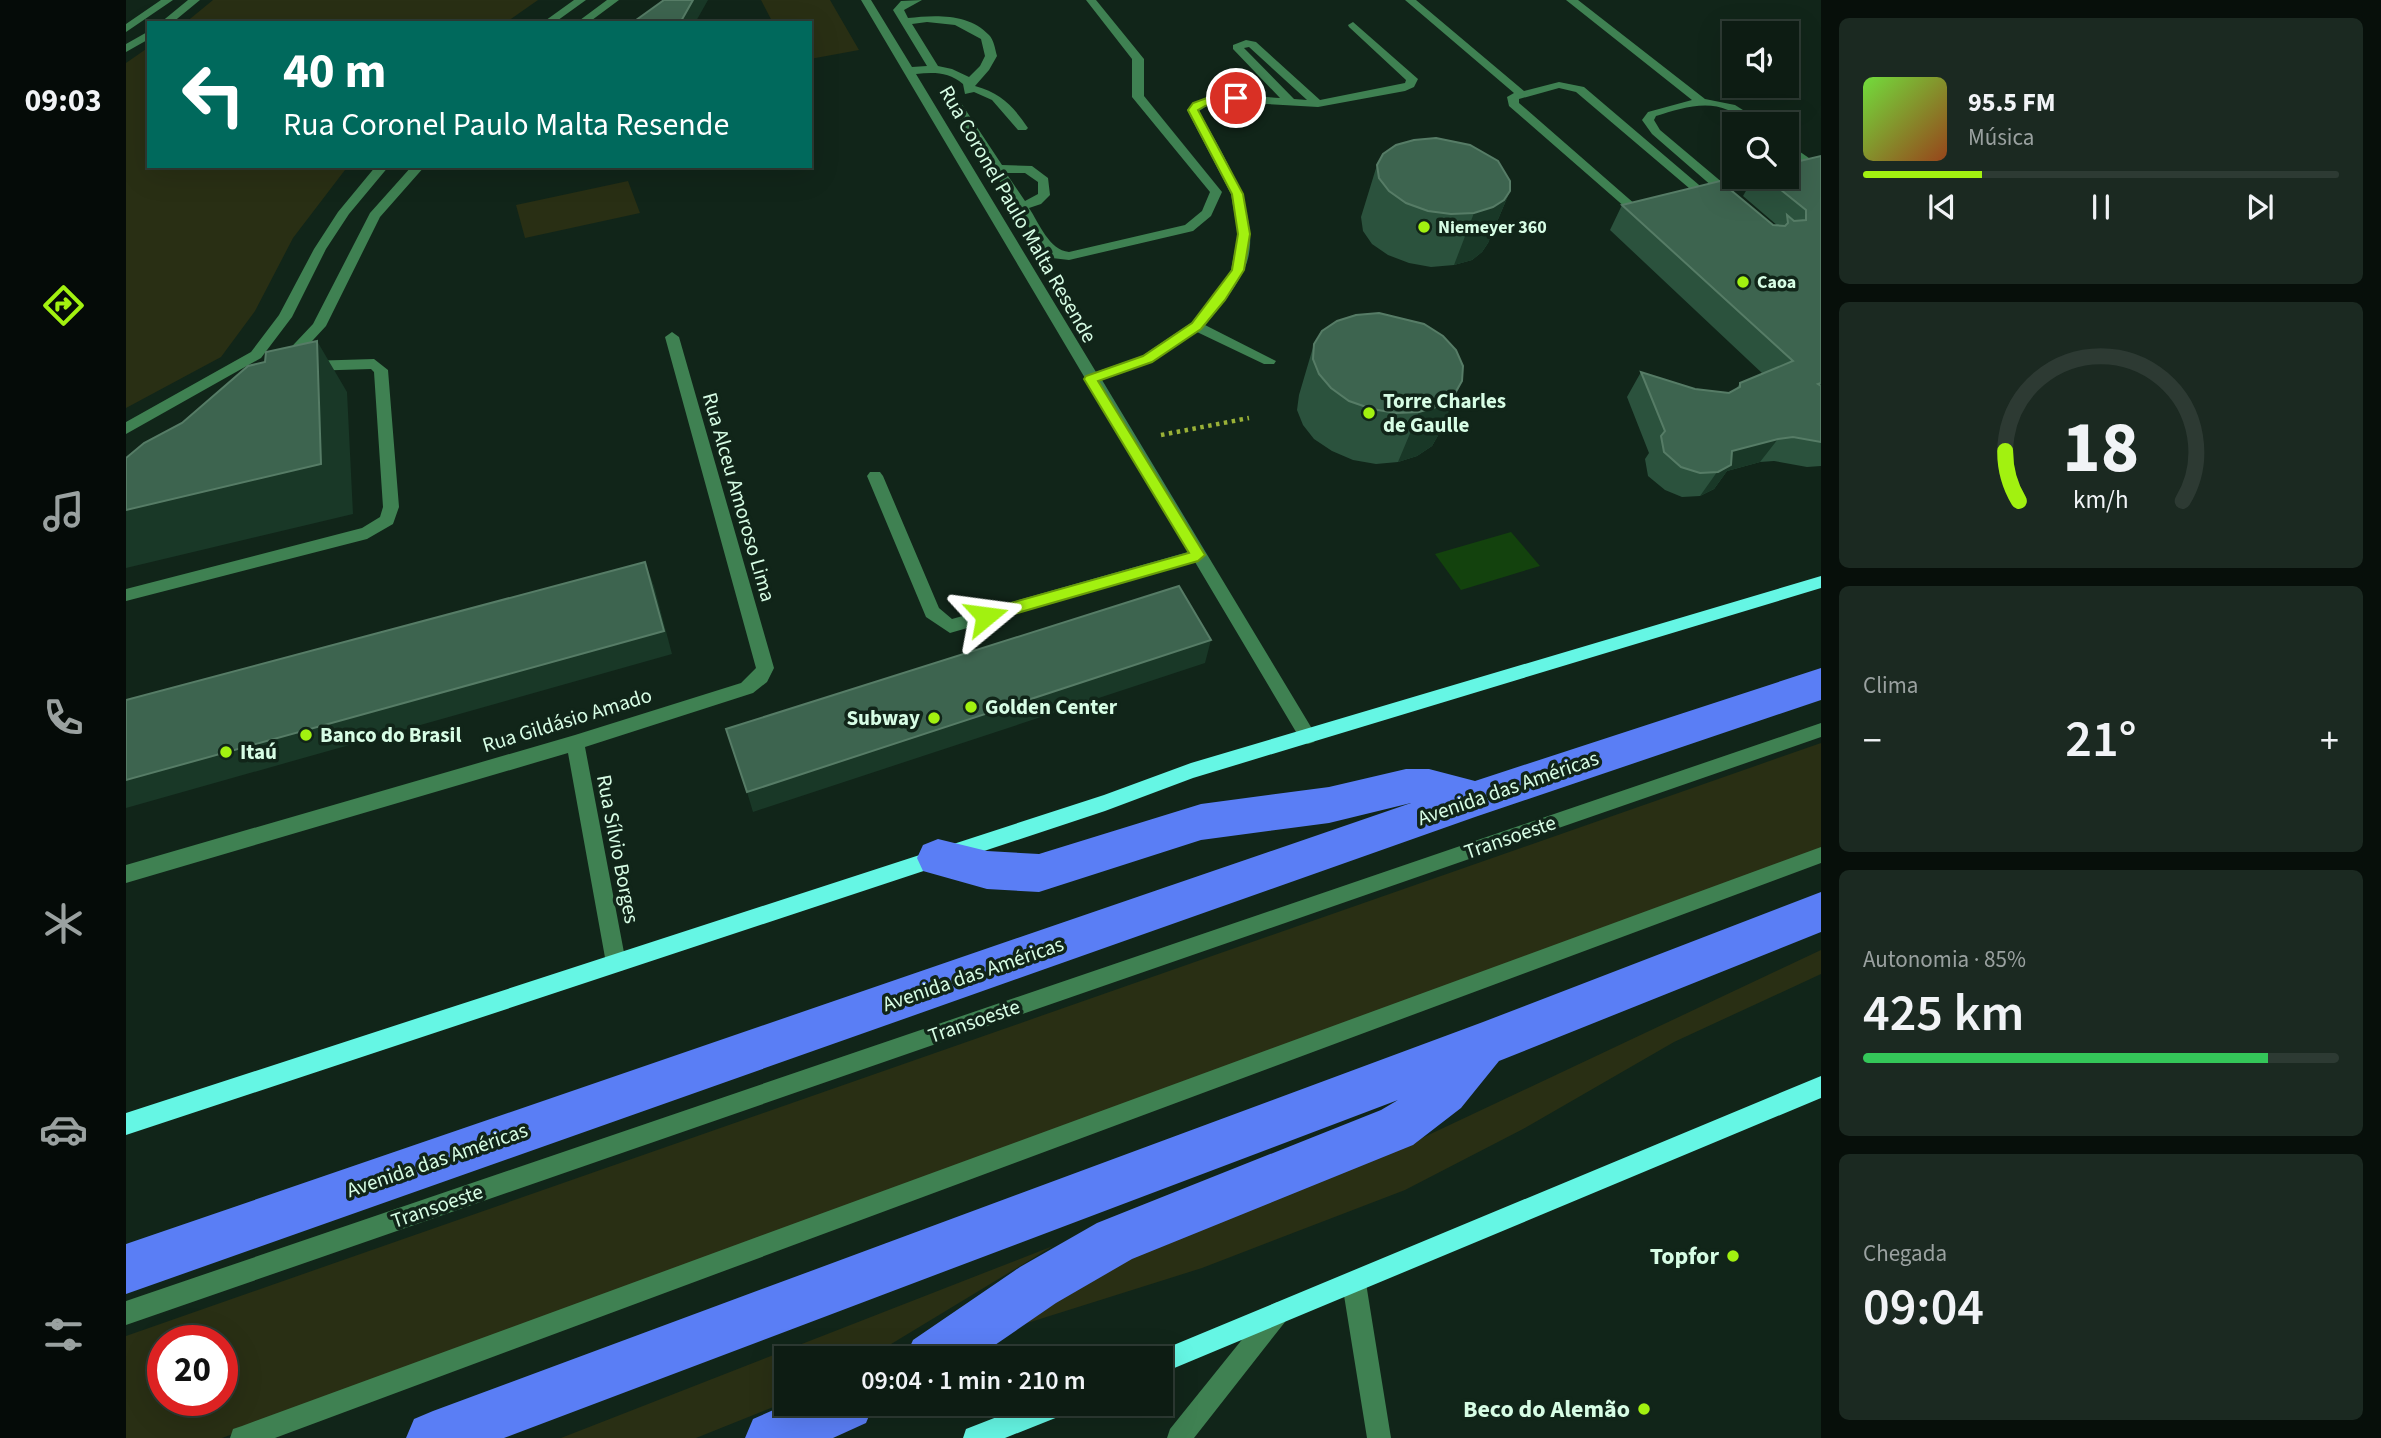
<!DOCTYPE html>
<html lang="pt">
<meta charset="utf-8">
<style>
body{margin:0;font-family:"Source Sans 3",sans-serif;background:#1b2921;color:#f1f3f6;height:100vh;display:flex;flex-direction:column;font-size:26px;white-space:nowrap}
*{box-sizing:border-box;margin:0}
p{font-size:23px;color:#9aa1a0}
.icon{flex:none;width:38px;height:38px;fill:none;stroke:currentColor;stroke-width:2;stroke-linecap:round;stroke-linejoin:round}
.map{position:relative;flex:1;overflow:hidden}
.side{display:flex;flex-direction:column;gap:18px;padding:18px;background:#070f0a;width:560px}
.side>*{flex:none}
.guide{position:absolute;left:21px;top:21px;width:665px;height:147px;border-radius:0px;box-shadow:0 7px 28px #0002,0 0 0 2px #2d3a33;background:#00695c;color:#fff;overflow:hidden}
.buttons{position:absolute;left:1596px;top:21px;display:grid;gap:14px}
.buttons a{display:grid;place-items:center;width:77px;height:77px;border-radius:0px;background:#0d1c13;box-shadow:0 7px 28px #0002,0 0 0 2px #2d3a33;font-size:35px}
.speed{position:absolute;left:21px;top:1325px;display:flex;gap:14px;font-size:35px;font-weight:700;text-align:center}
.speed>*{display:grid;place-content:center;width:91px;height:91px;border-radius:50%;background:#0d1c13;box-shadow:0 7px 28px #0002,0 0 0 2px #2d3a33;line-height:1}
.speed .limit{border:10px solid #d22;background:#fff;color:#111}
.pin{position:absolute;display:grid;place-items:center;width:60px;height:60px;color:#fff;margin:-30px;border:4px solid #fff;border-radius:50%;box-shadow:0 2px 7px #0007}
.me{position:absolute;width:77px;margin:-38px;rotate:74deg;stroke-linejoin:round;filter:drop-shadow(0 0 5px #0008)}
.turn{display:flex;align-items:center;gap:24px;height:147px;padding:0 21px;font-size:32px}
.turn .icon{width:91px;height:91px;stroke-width:2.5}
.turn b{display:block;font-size:49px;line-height:60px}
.big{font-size:52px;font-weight:600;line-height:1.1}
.side .widget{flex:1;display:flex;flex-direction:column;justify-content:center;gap:10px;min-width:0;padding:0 24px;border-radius:10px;background:#1b2921}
.side .dial{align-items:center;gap:0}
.dial svg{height:182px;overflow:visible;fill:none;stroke:#2d3a33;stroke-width:7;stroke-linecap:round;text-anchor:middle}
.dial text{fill:#f1f3f6;stroke:none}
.song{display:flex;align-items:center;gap:21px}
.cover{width:84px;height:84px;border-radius:10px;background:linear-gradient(135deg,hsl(100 70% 55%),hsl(20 70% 35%))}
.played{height:7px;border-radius:4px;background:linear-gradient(90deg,#a2f110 25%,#2d3a33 25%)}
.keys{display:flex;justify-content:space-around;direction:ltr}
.heat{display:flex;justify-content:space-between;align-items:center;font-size:38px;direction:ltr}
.charge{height:10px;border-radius:5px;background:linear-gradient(90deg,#34c759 85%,#2d3a33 0)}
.trip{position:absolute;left:648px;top:1346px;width:399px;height:70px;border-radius:0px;background:#0d1c13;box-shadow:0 7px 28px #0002,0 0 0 2px #2d3a33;font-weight:600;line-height:70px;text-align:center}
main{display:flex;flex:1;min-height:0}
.menu{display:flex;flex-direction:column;width:126px;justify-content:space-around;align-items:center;background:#050b08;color:#9aa1a0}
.menu .icon{width:49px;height:49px}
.menu .active{color:#a2f110}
.menu b{font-size:32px;color:#f1f3f6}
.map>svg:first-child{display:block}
</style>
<main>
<nav class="menu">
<b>09:03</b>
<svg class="icon active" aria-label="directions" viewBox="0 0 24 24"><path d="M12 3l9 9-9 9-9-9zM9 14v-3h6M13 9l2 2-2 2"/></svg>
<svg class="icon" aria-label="music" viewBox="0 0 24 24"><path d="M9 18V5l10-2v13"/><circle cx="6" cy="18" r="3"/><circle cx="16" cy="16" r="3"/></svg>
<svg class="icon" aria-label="phone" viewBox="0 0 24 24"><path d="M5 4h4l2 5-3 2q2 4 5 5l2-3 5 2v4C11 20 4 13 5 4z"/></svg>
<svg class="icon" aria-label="climate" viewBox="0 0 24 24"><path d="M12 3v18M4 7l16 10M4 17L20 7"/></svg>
<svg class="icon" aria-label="car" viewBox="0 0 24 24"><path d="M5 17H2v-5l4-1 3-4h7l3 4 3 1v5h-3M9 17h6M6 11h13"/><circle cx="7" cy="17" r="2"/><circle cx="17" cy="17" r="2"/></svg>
<svg class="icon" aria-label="filters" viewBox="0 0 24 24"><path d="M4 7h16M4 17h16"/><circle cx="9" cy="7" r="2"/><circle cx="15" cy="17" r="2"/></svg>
</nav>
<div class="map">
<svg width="1695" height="1438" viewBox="0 0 1695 1438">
<rect width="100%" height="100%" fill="#112519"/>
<!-- green -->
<path fill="#292f14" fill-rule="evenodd" d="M87 0H412L379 23H59Z
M635 0H704L733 50 684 59V23H647Z
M23 47V166H222L167 238 129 311 95 357 0 408V63Z
M502 181 514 213 399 238 390 205Z
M1695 743V850L96 1438H0V1336ZM37 1340H96V1400H37Z
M1695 950V974L1548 1042 1397 1129 1279 1190 1076 1268 895 1325 1008 1248 1279 1146Z
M927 1246 742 1358H660V1402L570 1438H435Z"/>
<!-- water -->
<path fill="#13420d" d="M1385 532 1414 566 1335 590 1309 554Z"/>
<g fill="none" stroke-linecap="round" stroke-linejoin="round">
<!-- path -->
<path stroke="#9ab137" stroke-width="4.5" stroke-dasharray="3.5 4.5" stroke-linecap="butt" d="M1035 435 1123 418"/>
<!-- minor -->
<path fill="#3f8152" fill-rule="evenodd" d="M35 0H47L0 32V24Z
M62 0H74L46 23H34Z
M448 0H460L428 23H416Z
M481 0H493L462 23H450Z
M735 0H745L786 67 801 66 767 10 775 1 796 0 778 10 782 18C808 15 843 13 863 35 868 40 869 49 871 56L863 70 849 86C875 93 887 106 902 128L900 130H892L866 100 848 92 839 94 837 84C823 72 808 72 790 74L970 372 1016 356 1065 323 1089 295 1105 270 1112 234 1105 194 1061 110C1084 85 1124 97 1154 98L1107 49V45L1120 40 1130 42 1194 100 1279 83 1280 80 1223 27 1222 25 1227 22 1292 79 1288 87 1279 91 1192 107 1089 101 1073 111C1096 154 1142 222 1117 272 1107 292 1093 308 1079 325L1150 361 1148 364H1138L1071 332 1026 362 976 380 1188 732 1191 737 1188 742 1182 744 1176 742 1069 562 824 633 800 617 741 476 744 472H754L757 476 813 608 826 619 1062 552ZM801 22 829 25 855 39 859 56 854 66 843 77 826 69 812 66 786 24ZM1123 47 1181 100 1168 99 1118 48Z
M960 0H970L1018 59V96L1096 192 1085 216 1067 231 943 260 926 258 915 246 823 102 825 100H833L876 165 906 166 922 178 924 195 915 204 903 208C913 223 923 250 943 252L1059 225 1076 211 1084 192 1006 97V59ZM880 173H899L912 182V194L899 201Z
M1279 0H1290L1398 91 1433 82 1458 87 1593 202 1591 205H1583L1450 92 1433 88 1393 99V103L1510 205 1508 208H1500L1383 106 1381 97 1388 93Z
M1440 0H1452L1579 99 1609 105 1636 122 1638 124C1622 124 1616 116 1602 110 1579 100 1553 109 1530 116L1528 120 1534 130 1610 194V200H1602L1526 134 1516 120 1522 112 1566 100Z
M23 31V39L0 52V44Z
M1661 143 1683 158V164H1675L1661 153Z
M250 166H263L223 214 200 249 166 317 135 358 0 434V422L125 352 153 315 188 249 212 212Z
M286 166H299L254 217 200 326 163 366H153V360L187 324 244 213Z
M546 332 553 337 648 668 641 682 627 693 459 747 500 963 497 970 490 972 483 970 480 963 442 753 0 883V865L449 735 615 683 630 668 539 337Z
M248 359 262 370 273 507 267 524 241 539 0 601V589L236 528 254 517 257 507 248 372 245 369 182 371 175 366 182 361Z
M1695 723V737L0 1325V1301Z
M1695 847V863L149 1438H104L107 1429 116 1426Z
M1228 1271 1236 1275 1240 1283 1265 1438H1241L1216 1283 1220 1275Z
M1151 1302 1159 1306 1163 1314 1159 1322 1068 1438H1041L1044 1429 1143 1306Z"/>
<!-- major -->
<path fill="#65f6e4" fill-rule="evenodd" d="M1695 576V588L1067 778 979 811 0 1135V1113L978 795 1065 763Z
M1695 1076V1098L1034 1374V1358H1024L1026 1354Z
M904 1404H945L942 1413 879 1438H837L840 1429Z"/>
<!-- highway -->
<path fill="#5a7ef5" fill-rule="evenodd" d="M1695 668V700L1349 817 0 1294V1244L1285 803 1203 823 1075 840 913 892 861 889 797 871 791 858 797 845 812 839 861 851 913 854 1075 804 1203 787 1280 769H1303L1349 781Z
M1695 892V932L1373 1061 1335 1108 1287 1145 1006 1259 930 1303 850 1358H779L787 1340 894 1267 971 1223 1255 1110 1272 1100 378 1438H280L288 1419 307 1411 1357 1022Z
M661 1404H748L740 1423 707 1438H619L627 1419Z"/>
</g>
<!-- wall -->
<path fill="#2b523d" d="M1695 156V466L1681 467 1648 461 1634 462 1601 471 1588 489 1574 496 1556 497 1539 490 1522 476 1519 459 1523 453 1501 397 1515 372 1569 389 1603 393 1610 389 1614 383 1637 374 1484 230 1496 205 1652 226 1617 196 1628 177H1661Z
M1251 165 1384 191 1362 243 1356 252 1346 260 1328 265 1305 267 1283 263 1262 255 1246 244 1237 231 1235 217Z
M1188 344 1337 366 1314 432 1306 446 1291 456 1272 462 1250 464 1227 460 1206 451 1188 439 1177 425 1171 410 1173 395Z"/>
<!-- shaded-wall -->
<path fill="#193827" d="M567 0H582L569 23H554Z
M1384 191 1362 243 1356 252 1346 260 1328 265 1348 213Z
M191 341 221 392 227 514 0 568V510Z
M1336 381 1314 432 1306 446 1291 456 1272 462 1293 412Z
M1652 439 1634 462 1601 471 1588 489 1574 496 1606 451Z
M519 562 528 586 546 654 0 808V780Z
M1085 640 1079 663 627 812 621 792Z"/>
<!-- building -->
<path fill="#3d644f" stroke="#567c66" stroke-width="2" d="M538 0H567L554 23H506Z
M1310 138 1344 145 1372 161 1384 181V191L1378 200 1367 207 1348 213 1325 214 1302 211 1280 203 1263 191 1253 178 1251 165 1257 154 1270 145 1288 140Z
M1695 156V383L1692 384 1695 386V442L1667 437 1652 439 1606 451 1605 465 1592 472 1574 473 1555 467 1538 452 1535 436 1539 431 1515 372 1569 389 1603 393 1614 387V383L1667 361 1496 205 1594 181 1647 225 1659 226 1662 223 1661 215 1668 221 1680 220V210L1639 177H1661V164Z
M1253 313 1298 324 1317 336 1330 350 1337 366 1336 381 1328 395 1313 406 1293 412 1270 413 1246 409 1223 401 1205 388 1193 374 1187 359 1188 344 1196 331 1211 321 1230 315Z
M191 341 195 464 0 510V458L18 443 56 423 122 366 139 362 140 352Z
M519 562 538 631 0 780V700Z
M1053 586 1085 640 621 792 600 729Z"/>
<!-- route -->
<path fill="#a2f110" stroke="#699d0a" stroke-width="2" d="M1089 95H1110L1115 98C1102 106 1088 98 1072 110L1117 194 1124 234 1118 270 1099 300 1075 329 1026 362 972 381 1079 555 1072 561 860 622 855 620 853 616 855 612 860 610 1063 553 958 379 960 376 1017 356 1066 323 1106 270 1112 234 1106 194 1062 110 1067 103Z"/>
<!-- markers -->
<g fill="#a2f110" stroke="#112519" stroke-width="2.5">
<circle cx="1298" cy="227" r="7"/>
<circle cx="1617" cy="282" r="7"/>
<circle cx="1243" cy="413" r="7"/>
<circle cx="845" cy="707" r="7"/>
<circle cx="808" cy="718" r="7"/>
<circle cx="180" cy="735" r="7"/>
<circle cx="100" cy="752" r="7"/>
<circle cx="1607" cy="1256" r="7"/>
<circle cx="1518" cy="1409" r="7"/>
</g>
<g text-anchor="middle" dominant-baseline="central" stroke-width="7" stroke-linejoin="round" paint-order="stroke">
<!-- far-poi labels -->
<g font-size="18" font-weight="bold" fill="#d7fde5" stroke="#112519" text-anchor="start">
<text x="1312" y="227">Niemeyer 360</text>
<text x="1631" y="282">Caoa</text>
</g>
<!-- street labels -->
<g font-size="21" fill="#d7fde5" stroke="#112519">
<text transform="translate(892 214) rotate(60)">Rua Coronel Paulo Malta Resende</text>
<text transform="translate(613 497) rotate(74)">Rua Alceu Amoroso Lima</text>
<text transform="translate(441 720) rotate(-17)">Rua Gildásio Amado</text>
<text transform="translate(1382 788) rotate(-19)">Avenida das Américas</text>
<text transform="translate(1384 837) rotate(-19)">Transoeste</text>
<text transform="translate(492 849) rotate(79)">Rua Sílvio Borges</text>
<text transform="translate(847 974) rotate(-19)">Avenida das Américas</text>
<text transform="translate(848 1021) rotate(-19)">Transoeste</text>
<text transform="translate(311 1160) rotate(-19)">Avenida das Américas</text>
<text transform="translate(311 1206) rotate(-19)">Transoeste</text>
</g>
<!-- poi labels -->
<g font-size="21" font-weight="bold" fill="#d7fde5" stroke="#112519" text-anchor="start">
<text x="1257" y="401">Torre Charles<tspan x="1257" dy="24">de Gaulle</tspan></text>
<text x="859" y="707">Golden Center</text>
<text x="794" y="718" text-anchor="end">Subway</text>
<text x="194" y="735">Banco do Brasil</text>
<text x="114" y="752">Itaú</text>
</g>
<!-- near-poi labels -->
<g font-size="24" font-weight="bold" fill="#d7fde5" stroke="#112519" text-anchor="end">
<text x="1593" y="1256">Topfor</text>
<text x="1504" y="1409">Beco do Alemão</text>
</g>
</g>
</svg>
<div class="buttons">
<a><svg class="icon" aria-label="sound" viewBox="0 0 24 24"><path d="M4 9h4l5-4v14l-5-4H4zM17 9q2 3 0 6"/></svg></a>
<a><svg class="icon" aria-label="search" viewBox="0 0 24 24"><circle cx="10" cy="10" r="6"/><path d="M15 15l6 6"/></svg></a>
</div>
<div class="speed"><div class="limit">20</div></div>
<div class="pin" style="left:1110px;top:98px;background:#d93025"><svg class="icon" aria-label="arrive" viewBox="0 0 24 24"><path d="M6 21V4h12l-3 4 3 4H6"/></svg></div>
<svg class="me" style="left:860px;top:616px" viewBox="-20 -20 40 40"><path d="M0-17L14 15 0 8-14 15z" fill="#a2f110" stroke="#fff" stroke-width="4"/></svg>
<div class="trip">09:04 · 1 min · 210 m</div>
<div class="guide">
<div class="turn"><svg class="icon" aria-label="left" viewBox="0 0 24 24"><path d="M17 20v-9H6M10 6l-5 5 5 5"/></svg><div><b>40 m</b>Rua Coronel Paulo Malta Resende</div></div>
</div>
</div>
<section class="side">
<div class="widget">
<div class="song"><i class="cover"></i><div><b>95.5 FM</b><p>Música</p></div></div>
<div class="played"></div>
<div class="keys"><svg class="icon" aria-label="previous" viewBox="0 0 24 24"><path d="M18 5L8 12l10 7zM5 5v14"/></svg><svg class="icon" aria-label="pause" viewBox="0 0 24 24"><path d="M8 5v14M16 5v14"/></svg><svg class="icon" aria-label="next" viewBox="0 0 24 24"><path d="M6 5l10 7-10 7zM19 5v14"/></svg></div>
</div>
<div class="widget dial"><svg viewBox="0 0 100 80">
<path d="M14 69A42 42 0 1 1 86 69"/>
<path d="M14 69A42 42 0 0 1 8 47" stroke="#a2f110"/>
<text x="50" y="56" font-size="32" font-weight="700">18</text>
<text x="50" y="72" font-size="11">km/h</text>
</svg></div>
<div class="widget"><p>Clima</p>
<div class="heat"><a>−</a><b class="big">21°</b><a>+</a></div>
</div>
<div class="widget"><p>Autonomia · 85%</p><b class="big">425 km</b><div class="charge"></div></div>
<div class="widget"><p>Chegada</p><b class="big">09:04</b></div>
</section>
</main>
